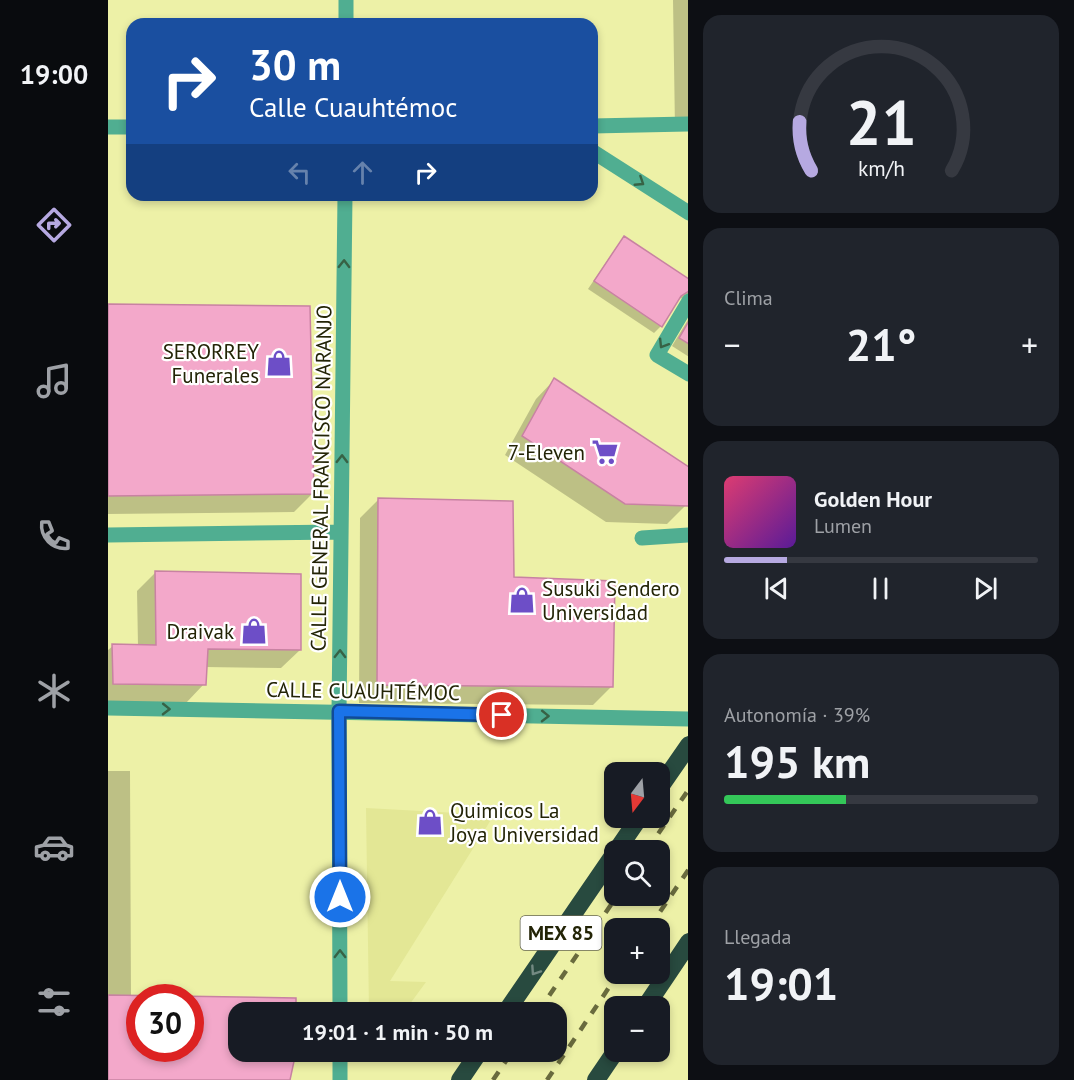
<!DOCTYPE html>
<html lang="es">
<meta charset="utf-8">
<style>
body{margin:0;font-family:"PT Sans",sans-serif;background:#20242c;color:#f1f3f6;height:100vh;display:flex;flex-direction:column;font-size:22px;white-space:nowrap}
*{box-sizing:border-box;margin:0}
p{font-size:20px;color:#9ea1a6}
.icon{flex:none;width:33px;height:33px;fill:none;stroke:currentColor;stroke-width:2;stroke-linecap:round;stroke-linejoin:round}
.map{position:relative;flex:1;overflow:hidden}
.details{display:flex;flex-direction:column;gap:15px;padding:15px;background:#0d0f14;width:386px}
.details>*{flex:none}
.banner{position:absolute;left:18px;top:18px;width:472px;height:183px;border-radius:18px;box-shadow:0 3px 9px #0003;background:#1a4fa0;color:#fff;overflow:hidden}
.needle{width:39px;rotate:196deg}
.tools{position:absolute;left:496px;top:762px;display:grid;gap:12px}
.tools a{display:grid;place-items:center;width:66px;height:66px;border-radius:12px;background:#171b24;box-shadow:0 3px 9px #0003;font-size:30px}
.speed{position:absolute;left:18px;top:984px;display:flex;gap:12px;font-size:30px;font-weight:700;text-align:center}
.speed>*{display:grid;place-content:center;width:78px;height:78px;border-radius:50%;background:#171b24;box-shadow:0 3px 9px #0003;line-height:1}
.speed .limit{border:9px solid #d22;background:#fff;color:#111}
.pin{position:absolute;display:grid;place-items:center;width:51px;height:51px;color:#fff;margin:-26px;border:3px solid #fff;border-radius:50%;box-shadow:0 2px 6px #0007}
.me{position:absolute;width:66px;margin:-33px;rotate:0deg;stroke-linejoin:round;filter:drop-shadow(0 0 4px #0008)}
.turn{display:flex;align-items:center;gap:21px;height:126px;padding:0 24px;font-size:27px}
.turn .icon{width:78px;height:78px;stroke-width:2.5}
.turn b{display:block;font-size:42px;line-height:51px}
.lanes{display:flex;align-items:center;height:57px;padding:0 24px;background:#0003;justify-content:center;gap:30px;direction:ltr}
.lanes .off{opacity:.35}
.big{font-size:45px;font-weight:600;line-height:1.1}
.details .tile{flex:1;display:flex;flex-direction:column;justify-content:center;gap:9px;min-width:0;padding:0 21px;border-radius:18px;background:#20242c}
.details .dial{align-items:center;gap:0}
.dial svg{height:156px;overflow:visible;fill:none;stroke:#363941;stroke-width:7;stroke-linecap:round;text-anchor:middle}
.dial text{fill:#f1f3f6;stroke:none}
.song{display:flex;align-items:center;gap:18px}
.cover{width:72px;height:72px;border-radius:9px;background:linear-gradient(135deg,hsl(340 70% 55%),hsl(270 70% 35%))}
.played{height:6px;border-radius:3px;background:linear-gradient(90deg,#b6a9e1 20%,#363941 20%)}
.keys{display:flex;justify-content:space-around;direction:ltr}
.heat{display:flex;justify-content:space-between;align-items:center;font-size:33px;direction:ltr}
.charge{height:9px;border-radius:4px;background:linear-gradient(90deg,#34c759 39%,#363941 0)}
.trip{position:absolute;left:120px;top:1002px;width:339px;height:60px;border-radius:18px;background:#171b24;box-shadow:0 3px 9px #0003;font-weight:600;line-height:60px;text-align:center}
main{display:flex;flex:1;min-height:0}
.menu{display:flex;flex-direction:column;width:108px;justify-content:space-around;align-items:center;background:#090b0e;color:#9ea1a6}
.menu .icon{width:42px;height:42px}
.menu .selected{color:#b6a9e1}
.menu b{font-size:27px;color:#f1f3f6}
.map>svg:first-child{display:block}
</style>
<main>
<nav class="menu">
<b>19:00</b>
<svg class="icon selected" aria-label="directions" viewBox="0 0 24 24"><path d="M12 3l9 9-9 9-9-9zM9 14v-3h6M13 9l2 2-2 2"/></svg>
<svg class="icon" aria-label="music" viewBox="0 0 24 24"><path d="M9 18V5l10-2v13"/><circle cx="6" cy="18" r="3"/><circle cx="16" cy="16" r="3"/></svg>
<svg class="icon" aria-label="phone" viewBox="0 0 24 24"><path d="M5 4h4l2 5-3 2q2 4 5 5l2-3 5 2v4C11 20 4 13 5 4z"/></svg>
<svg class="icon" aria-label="climate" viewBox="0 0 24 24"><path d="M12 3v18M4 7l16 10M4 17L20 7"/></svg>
<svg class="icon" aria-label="car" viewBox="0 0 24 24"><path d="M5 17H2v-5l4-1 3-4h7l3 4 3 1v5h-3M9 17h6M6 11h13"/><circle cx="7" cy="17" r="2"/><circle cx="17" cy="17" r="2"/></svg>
<svg class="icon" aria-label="filters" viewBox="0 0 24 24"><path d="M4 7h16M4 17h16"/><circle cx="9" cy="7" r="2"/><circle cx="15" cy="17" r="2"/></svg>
</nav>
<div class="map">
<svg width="581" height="1080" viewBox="0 0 581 1080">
<rect width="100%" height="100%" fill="#edf1a7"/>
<!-- built -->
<path fill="#e3e795" d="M258 808 386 815 282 981 318 982 296 1012H261Z"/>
<!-- shadow -->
<path fill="#0003" d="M565 0H581V129H567Z
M516 238 581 281V303L579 300 572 298 569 300 553 326 546 333 480 289 509 246Z
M0 306 204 494 186 512 0 514Z
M581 318V357L564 346Z
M446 380 578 505 559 524 498 522 397 455 428 399Z
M271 499 405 579 504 686 485 705 251 703 252 518Z
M47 573 192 650 173 668 97 667 96 684 78 703 0 702V650L5 646H30L29 591Z
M0 771H22L23 997 32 998V1048H82V998L187 999V1012H130V1052H186L180 1080H0Z"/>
<!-- building -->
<path fill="#f3a8ca" stroke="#c882a2" stroke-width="1.5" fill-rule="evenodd" d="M516 236 581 279V291L573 296 554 327 486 281Z
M0 304 202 306 206 494 0 496Z
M581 321V344L571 338Z
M446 378 581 467V506L517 504 414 436Z
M270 498 405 501 406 577 507 581 505 687 269 685Z
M47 571 193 574V650L100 649 98 685 5 684 4 644 48 645Z
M0 995 188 998V1012H130V1052H188L182 1080H0ZM32 998H82V1048H32Z"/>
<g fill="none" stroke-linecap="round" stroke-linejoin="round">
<!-- minor -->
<path stroke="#50ae91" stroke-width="15" d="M238 24V0
M484 126 581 124
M0 127H24
M484 151 581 213
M581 301 549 355 581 374
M0 535 233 532
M534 538 581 535
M0 708 581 719
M232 1012 231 712 237 195
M232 1052V1080"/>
<!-- highway -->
<path stroke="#284a3f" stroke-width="18" d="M552 787 581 745
M509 850 531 818
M538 1006 581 942
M398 1012 507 853
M352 1080 371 1052
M488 1080 507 1052"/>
<!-- rail -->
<path stroke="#696b3e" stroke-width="4.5" stroke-dasharray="10 10" stroke-linecap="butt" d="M539 850 581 789
M541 928 581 869
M430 1012 509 896
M385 1080 404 1052
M439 1080 510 974"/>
</g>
<!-- one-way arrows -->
<defs><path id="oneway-chevron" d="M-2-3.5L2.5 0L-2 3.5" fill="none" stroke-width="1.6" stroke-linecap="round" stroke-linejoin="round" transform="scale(1.5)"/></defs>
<g stroke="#376245">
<use href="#oneway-chevron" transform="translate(532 182) rotate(33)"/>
<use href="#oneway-chevron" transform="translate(236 264) rotate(-89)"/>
<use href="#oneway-chevron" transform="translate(555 344) rotate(122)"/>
<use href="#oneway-chevron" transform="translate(234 459) rotate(-89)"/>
<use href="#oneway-chevron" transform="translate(232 654) rotate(-89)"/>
<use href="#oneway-chevron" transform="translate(58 709) rotate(1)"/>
<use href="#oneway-chevron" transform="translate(437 716) rotate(1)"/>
<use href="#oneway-chevron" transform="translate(232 954) rotate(-90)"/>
</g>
<use stroke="#738982" href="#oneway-chevron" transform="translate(427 971) rotate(124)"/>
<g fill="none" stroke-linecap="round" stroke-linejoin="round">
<!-- route casing -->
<g stroke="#114b97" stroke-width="15">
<path id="route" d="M232 897 231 711 394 715"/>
</g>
<!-- route -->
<use href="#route" stroke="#1a73e8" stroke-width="10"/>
</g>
<!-- icons -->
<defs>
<g id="shop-bare" transform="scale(2.07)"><path d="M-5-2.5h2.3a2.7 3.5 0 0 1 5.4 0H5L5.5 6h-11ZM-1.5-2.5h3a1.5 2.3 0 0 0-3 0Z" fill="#6d4ec7" stroke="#fff" stroke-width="2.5" paint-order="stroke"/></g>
<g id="supermarket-bare" transform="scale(2.07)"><path d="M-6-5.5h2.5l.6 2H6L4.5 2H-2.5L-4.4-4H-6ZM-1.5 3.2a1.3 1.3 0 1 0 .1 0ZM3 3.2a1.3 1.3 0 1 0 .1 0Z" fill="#6d4ec7" stroke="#fff" stroke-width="2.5" paint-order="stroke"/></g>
</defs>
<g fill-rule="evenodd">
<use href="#shop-bare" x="171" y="363"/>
<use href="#supermarket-bare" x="497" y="452"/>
<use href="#shop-bare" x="414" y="600"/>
<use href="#shop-bare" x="146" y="631"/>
<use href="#shop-bare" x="322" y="822"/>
</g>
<g text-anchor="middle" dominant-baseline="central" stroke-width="4.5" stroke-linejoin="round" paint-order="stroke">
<!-- shield labels -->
<rect fill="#fff" stroke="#656651" stroke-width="1.5" x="412.5" y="916" width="81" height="34" rx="4.5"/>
<g font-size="20" font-weight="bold" fill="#232406">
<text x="453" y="933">MEX 85</text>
</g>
<!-- poi labels -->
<g font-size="21" fill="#232406" stroke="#fff" text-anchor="end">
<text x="151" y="351">SERORREY<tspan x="151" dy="24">Funerales</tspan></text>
<text x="477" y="452">7-Eleven</text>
<text x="434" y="588" text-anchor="start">Susuki Sendero<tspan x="434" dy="24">Universidad</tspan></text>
<text x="126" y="631">Draivak</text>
<text x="342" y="810" text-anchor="start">Quimicos La<tspan x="342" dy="24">Joya Universidad</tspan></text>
</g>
<!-- street labels -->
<g font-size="21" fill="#232406" stroke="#fff">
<text transform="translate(213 478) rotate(-89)">CALLE GENERAL FRANCISCO NARANJO</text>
<text transform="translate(255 691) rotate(1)">CALLE CUAUHTÉMOC</text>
</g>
</g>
</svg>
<div class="tools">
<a><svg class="needle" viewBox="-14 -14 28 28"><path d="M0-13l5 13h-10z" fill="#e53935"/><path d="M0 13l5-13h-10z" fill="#9ea1a6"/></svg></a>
<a><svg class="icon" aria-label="search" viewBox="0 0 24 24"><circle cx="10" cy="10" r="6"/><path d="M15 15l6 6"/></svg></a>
<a>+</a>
<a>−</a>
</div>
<div class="speed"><div class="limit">30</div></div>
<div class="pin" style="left:394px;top:715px;background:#d93025"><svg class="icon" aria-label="arrive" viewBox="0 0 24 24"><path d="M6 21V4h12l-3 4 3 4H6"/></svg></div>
<svg class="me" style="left:232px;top:897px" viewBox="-20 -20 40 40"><circle r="17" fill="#1a73e8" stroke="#fff" stroke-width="3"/><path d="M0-11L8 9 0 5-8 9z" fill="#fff"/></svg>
<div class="trip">19:01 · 1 min · 50 m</div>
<div class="banner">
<div class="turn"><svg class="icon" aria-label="right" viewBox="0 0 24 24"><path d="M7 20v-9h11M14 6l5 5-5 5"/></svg><div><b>30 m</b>Calle Cuauhtémoc</div></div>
<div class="lanes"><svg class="icon off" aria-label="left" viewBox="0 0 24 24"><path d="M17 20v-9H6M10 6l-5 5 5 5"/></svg><svg class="icon off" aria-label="ahead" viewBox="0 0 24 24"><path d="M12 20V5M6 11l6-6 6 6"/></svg><svg class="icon" aria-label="right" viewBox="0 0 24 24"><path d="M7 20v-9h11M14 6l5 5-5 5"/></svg></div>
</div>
</div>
<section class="details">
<div class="tile dial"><svg viewBox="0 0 100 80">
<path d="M14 69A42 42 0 1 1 86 69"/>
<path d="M14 69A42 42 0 0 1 8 44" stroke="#b6a9e1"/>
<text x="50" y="56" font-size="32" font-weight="700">21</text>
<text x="50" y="72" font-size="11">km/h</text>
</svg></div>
<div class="tile"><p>Clima</p>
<div class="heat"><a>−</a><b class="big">21°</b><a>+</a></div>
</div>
<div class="tile">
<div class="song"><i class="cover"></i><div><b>Golden Hour</b><p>Lumen</p></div></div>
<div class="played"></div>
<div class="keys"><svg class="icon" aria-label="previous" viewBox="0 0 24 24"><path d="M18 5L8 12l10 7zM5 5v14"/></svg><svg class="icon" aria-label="pause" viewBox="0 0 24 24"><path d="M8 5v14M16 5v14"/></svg><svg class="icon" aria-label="next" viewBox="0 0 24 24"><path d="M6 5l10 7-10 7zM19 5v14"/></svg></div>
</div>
<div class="tile"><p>Autonomía · 39%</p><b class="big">195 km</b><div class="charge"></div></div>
<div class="tile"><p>Llegada</p><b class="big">19:01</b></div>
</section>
</main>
